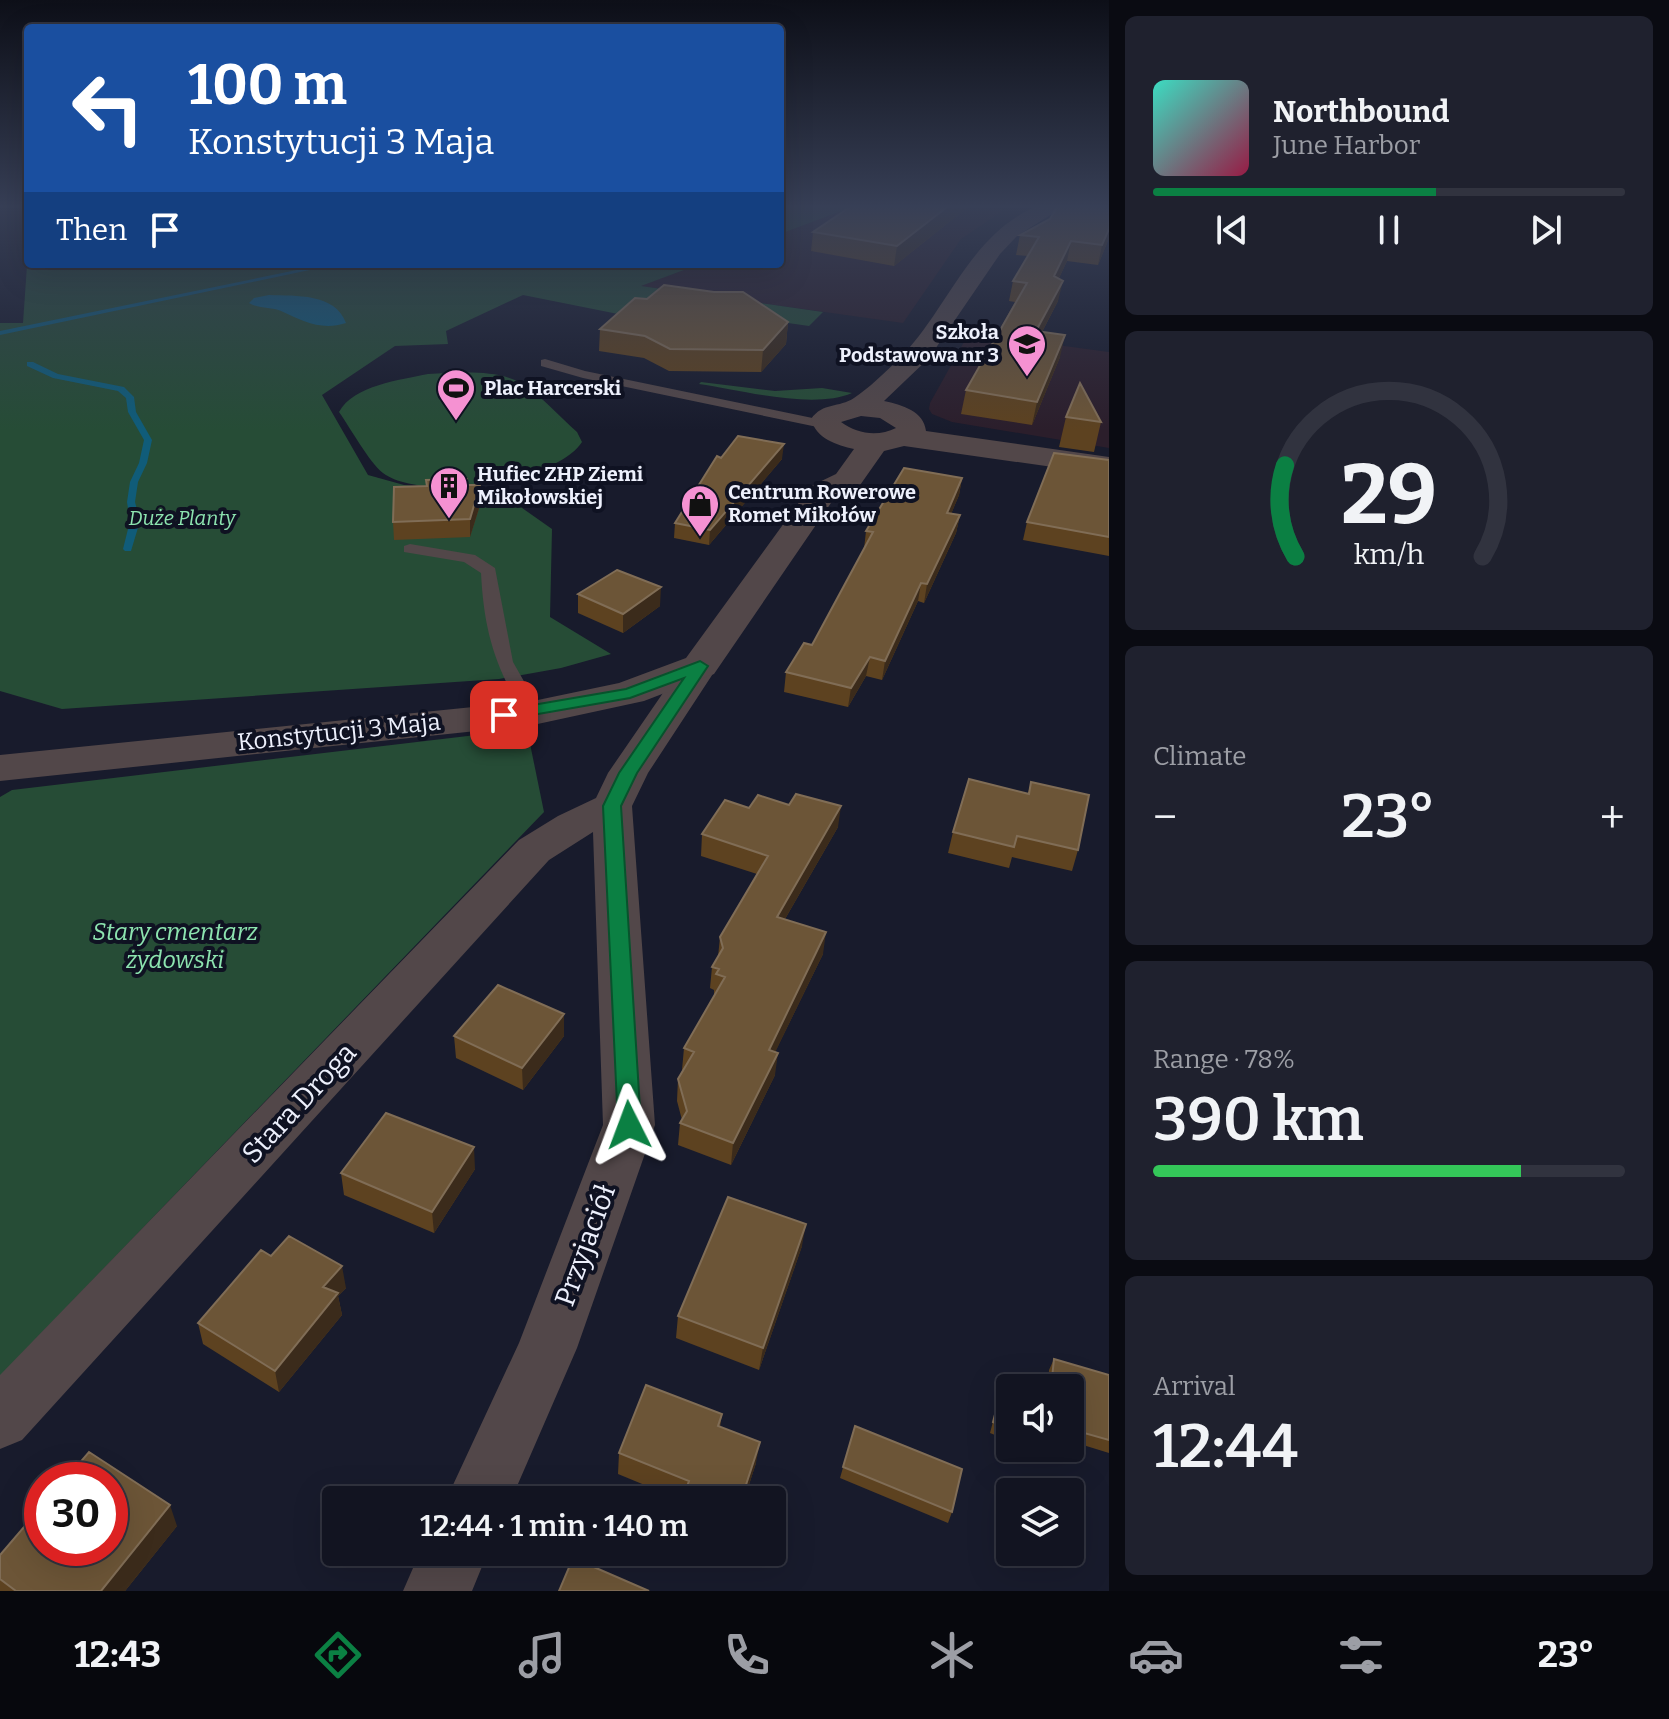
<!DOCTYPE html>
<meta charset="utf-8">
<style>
body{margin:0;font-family:Bitter,serif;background:#1f212e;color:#f1f3f6;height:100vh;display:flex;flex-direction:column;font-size:30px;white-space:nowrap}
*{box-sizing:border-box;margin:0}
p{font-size:26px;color:#9c9ea5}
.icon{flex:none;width:44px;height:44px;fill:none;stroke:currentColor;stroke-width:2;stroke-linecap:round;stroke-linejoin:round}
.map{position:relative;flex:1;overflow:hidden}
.drawer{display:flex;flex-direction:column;gap:16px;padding:16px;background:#0a0b12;width:560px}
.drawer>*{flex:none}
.hud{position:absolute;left:24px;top:24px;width:760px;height:244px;border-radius:8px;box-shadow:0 8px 32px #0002,0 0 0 2px #31333f;background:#1a4fa0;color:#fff;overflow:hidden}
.tools{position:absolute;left:996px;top:1374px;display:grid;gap:16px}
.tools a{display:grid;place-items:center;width:88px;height:88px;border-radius:8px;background:#121421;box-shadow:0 8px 32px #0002,0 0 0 2px #31333f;font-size:40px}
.speed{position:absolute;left:24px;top:1462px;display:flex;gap:16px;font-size:40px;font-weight:700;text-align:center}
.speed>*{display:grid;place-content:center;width:104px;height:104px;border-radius:50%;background:#121421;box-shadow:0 8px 32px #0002,0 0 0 2px #31333f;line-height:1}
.speed .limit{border:12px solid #d22;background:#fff;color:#111}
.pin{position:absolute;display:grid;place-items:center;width:68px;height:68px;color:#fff;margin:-34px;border-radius:16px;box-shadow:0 4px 12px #0006}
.me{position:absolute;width:88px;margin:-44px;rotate:357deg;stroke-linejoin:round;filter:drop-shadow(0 0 6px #0008)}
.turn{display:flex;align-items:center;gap:28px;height:168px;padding:0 32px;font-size:36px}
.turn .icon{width:104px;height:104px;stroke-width:2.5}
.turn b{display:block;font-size:56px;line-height:68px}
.then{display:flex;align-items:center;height:76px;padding:0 32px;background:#0003;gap:16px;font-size:30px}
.big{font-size:60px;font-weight:600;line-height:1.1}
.drawer .tile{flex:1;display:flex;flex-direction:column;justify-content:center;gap:12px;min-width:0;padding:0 28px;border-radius:12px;background:#1f212e}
.drawer .dial{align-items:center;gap:0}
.dial svg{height:208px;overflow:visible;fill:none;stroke:#31333f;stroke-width:7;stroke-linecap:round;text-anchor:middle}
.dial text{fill:#f1f3f6;stroke:none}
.song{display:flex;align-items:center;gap:24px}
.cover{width:96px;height:96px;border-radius:12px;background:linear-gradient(135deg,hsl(170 70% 55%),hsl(340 70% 35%))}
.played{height:8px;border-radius:4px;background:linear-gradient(90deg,#0b8043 60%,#31333f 60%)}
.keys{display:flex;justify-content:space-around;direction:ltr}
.heat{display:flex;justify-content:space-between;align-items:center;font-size:44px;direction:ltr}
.charge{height:12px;border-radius:6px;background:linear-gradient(90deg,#34c759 78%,#31333f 0)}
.trip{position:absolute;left:322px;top:1486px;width:464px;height:80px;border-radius:8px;background:#121421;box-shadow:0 8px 32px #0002,0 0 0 2px #31333f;font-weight:600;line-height:80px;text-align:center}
.dock{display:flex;height:128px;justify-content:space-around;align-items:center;background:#07080d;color:#9c9ea5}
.dock .icon{width:56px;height:56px}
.dock .on{color:#0b8043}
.dock b{font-size:36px;color:#f1f3f6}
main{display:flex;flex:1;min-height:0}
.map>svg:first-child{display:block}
</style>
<main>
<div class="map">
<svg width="1109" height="1591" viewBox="0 0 1109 1591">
<rect width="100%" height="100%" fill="#181b2c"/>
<!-- education -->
<path fill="#2b1e2b" d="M852 207H991L1004 210 961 239 903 323 640 286 700 264H780V234Z
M969 333 1109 352V448L952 422 932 414 929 409 930 403Z"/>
<!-- green -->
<path fill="#264c36" d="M780 207H852L780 234Z
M28 251V264H700L641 286 823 312 809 326 753 318 633 317 523 295 446 331 448 344 395 346 322 395 368 475 404 485 505 496 552 529 550 617 611 654 561 668 499 679 62 709 0 691V323H23Z
M428 374C458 373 500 368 526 386 544 399 560 417 577 432L582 442C557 482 421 502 383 473 369 462 351 429 339 412 354 385 400 380 428 374Z
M701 382 775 391 822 388 852 393C813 410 741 390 699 384Z
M527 729 544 812 0 1376V797L12 790Z"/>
<!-- water -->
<path fill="#105c79" d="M269 295C296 296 335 293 346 323 321 331 303 321 281 311 271 307 259 309 249 303L254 298Z"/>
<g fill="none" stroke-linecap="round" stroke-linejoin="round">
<!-- stream -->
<path fill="#105c79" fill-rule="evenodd" d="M326 264H338L0 335V331Z
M27 362H33L58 374 124 387 134 397 136 412 152 440 147 463 138 482 135 502 140 521 131 551H125L123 549 130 521 127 502 130 482 139 463 144 440 128 412 126 398 118 391 53 378 27 366Z"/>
<!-- service -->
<path fill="#524749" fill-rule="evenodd" d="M545 359 585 371 827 421 834 425 827 429 583 378 541 366V360Z
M410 544 475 555 495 568 513 662 542 713 540 717H526C495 668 484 631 481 573L464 562 404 552V546Z"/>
<!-- minor -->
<path fill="#524749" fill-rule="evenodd" d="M700 655 713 658 718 666 648 773 632 806 655 1125 577 1348 511 1500H446L519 1343 603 1125 593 832 549 860 22 1440 0 1449V1375L519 840 558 816 596 798 608 773 687 658Z
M420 1552H488L472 1591H403Z"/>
<!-- tertiary -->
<path fill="#524749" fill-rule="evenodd" d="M1035 207H1063L1017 236 1000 254 929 358 884 401C902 405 924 411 926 431L1109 457V475L904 446 884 451 858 488 833 500 714 674 644 701 533 725 0 781V755L533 701 619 683 686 658 811 486 836 474 854 449C837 445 816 439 811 419 823 402 839 408 854 398 869 388 883 374 896 362 947 313 967 237 1035 207ZM861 416 880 418 896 428C878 437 857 434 841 422Z"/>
</g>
<!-- wall -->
<path fill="#5d4220" d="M850 207H968L894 266 811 251 813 232Z
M1050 219 1109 238 1098 265 1067 261 1059 278 1058 301 1042 332 1060 357 1032 425 961 414 966 390 1015 302 1009 301 1013 281 1028 256 1016 255 1020 235Z
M788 322 786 344 761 372 669 371 644 358 599 351 600 329Z
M1066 417 1101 422 1094 452 1059 447Z
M721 458 782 459 709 545 674 538 675 523Z
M1109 460V556L1023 540 1027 522Z
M962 478 959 495 951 514 960 515 956 533 924 603 918 601 882 680 866 676 848 707 784 692 786 672 812 645 864 549 866 531Z
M481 502 470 537 394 540 393 522Z
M578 594 660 606 623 633 578 613Z
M1031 782 1078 850 1072 871 1012 857 1009 868 948 853 953 832 1028 793Z
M749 808 838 827 785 919 823 954 775 1052V1075L731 1165 678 1145 680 1123 682 1120 677 1101 678 1079 683 1071 682 1070 684 1048 714 996V990L710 988 712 967 718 957 720 937 757 874 701 856 702 834Z
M454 1036H564L523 1090 456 1058Z
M475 1169 434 1233 344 1195 341 1173Z
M802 1246 759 1370 676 1338 678 1316Z
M271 1256 346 1288 338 1296 342 1315 279 1392 203 1344 198 1323Z
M1054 1359 1109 1375V1453L1070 1441V1388H1048L1049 1370Z
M1005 1376 1010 1388V1441L990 1433Z
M722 1414 720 1427 756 1463 744 1500H681L618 1474 619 1453Z
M855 1426 952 1512 948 1523 840 1478Z
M177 1526 125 1591H0V1555Z"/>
<!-- shaded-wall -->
<path fill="#3b2b1b" d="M947 207H968L894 266 897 246Z
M1109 229V238L1098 265 1102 245Z
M1071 241 1067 261 1050 297 1054 276Z
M1063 281 1058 301 1031 353 1036 331Z
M788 322 786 344 761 372 763 350Z
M1065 335 1060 357 1032 425 1037 402Z
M784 444 782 459 709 545 710 530Z
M962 478 959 495 944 531 947 513Z
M480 485 481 502 470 537V519Z
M960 515 956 533 924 603 927 584Z
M921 583 918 601 882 680 885 661Z
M661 587 660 606 623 633V614Z
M870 657 866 676 848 707 851 688Z
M841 806 838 827 774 938 777 917Z
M826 932 823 954 766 1071 769 1050Z
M564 1014V1036L523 1090 522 1068Z
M778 1053 775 1075 731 1165 733 1143Z
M474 1147 475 1169 434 1233 432 1212Z
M806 1224 802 1246 759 1370 763 1348Z
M342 1266 346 1288 338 1296 342 1315 279 1392 275 1371 323 1287Z
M760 1442 756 1463 744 1500H741Z
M170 1505 177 1526 125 1591H101Z"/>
<!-- building -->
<path fill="#6c5537" stroke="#806d56" stroke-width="2" d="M850 207H947L897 246 813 232Z
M1057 207H1109V229L1102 245 1071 241 1054 276 1063 281 1036 331 1065 335 1037 402 966 390 1027 283 1013 281 1039 237 1020 235 1050 219Z
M664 285 714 292H743L788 322 763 350 670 349 645 336 600 329 635 298 647 299Z
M1080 383 1101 422 1066 417Z
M738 436 784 444 710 530 675 523 717 456 721 458Z
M1054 453 1109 460V537L1027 522Z
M904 468 962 478 947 513 960 515 927 584 921 583 885 661 870 657 851 688 786 672 804 643 812 645 873 532 866 531Z
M467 479V485H480L470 519 393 522 394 487 427 486 426 480Z
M617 570 661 587 623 614 578 594Z
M969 779 1029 794 1031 782 1089 795 1078 850 1017 836 1014 847 953 832Z
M796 794 841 806 777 917 826 932 769 1050 778 1053 733 1143 680 1123 687 1111 678 1079 694 1052 684 1048 725 977 716 974 719 969 712 967 723 948 720 937 768 856 702 834 725 800 749 808 758 795 789 805Z
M498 985 564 1014 522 1068 454 1036Z
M386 1113 474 1147 432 1212 341 1173Z
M728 1197 806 1224 763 1348 678 1316Z
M289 1236 342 1266 323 1287 338 1293 275 1371 198 1323 261 1250 271 1256Z
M1054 1359 1109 1375V1440L1070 1429V1388H1051Z
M1005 1376 1036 1388H1010V1428L993 1422Z
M646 1385 722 1414 718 1426 760 1442 741 1500H704L685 1492 689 1481 619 1453Z
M855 1426 962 1469 952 1512 843 1467Z
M89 1452 170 1505 101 1591H16L0 1579V1555L42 1506V1548H110V1480H65Z
M573 1558 649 1591H559Z"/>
<!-- sky -->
<linearGradient id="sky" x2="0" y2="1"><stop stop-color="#0d0f18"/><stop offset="0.48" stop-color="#373f56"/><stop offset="1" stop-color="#373f56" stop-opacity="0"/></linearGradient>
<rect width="1109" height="430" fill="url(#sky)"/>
<!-- route -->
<path fill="#0b8043" stroke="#07532c" stroke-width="2" d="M700 661 708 666 637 773 621 806 641 1125 638 1132 629 1135 621 1132 618 1125 603 806 619 773 684 678 630 698 504 720 496 715 504 710 626 689Z"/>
<!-- icons -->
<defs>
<g id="school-pin" transform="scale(2)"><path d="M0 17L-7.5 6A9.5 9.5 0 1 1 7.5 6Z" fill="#f591d2" stroke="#0f1222"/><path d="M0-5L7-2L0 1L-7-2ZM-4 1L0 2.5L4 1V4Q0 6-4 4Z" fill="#111"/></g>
<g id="stadium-pin" transform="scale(2)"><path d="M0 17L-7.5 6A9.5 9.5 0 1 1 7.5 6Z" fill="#f591d2" stroke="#0f1222"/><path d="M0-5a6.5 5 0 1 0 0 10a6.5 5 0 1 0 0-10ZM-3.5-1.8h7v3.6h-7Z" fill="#111"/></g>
<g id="building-pin" transform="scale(2)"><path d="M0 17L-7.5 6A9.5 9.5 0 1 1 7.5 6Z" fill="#f591d2" stroke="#0f1222"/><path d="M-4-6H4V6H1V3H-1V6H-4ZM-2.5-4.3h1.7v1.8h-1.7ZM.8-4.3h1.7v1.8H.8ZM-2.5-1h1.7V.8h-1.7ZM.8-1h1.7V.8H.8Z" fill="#111"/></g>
<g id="shop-pin" transform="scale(2)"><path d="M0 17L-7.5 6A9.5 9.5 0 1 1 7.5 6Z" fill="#f591d2" stroke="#0f1222"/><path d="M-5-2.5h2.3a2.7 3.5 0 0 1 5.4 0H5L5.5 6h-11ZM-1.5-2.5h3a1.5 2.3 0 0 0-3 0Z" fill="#111"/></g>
</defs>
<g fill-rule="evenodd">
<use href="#school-pin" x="1027" y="344"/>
<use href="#stadium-pin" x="456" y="388"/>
<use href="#building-pin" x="449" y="486"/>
<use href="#shop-pin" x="700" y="504"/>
</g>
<g text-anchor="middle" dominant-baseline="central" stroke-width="8" stroke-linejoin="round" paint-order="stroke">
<!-- far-poi labels -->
<g font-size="20" font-weight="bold" fill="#edf0fc" stroke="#0f1222" text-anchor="start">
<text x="999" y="332" text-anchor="end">Szkoła<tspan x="999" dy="23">Podstawowa nr 3</tspan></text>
<text x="484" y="388">Plac Harcerski</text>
<text x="477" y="474">Hufiec ZHP Ziemi<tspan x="477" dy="23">Mikołowskiej</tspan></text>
<text x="728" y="492">Centrum Rowerowe<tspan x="728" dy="23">Romet Mikołów</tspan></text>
</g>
<!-- far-park labels -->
<g font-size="20" font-style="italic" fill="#8de5b0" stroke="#0f1222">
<text x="182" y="518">Duże Planty</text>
</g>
<!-- street labels -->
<g font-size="24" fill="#edf0fc" stroke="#0f1222">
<text transform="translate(339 732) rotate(-6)">Konstytucji 3 Maja</text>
</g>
<!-- park labels -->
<g font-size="24" font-style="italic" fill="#8de5b0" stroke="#0f1222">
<text x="175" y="932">Stary cmentarz<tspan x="175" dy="28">żydowski</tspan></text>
</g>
<!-- near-street labels -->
<g font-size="28" fill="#edf0fc" stroke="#0f1222">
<text transform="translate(299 1103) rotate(-47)">Stara Droga</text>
<text transform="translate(585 1245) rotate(-70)">Przyjaciół</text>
</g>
</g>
</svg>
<div class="tools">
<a><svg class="icon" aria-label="sound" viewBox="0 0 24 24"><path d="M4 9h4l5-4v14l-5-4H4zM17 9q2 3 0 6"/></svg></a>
<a><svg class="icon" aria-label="layers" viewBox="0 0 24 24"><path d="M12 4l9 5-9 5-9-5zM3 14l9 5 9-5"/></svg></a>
</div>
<div class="speed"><div class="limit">30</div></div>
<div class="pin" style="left:504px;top:715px;background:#d93025"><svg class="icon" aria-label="arrive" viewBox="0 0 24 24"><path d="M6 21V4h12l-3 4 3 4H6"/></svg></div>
<svg class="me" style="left:629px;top:1125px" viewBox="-20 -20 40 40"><path d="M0-17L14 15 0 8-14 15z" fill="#0b8043" stroke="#fff" stroke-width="4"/></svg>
<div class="trip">12:44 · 1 min · 140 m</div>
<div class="hud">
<div class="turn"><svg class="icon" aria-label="left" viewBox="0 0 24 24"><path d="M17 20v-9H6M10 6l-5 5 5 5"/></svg><div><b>100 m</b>Konstytucji 3 Maja</div></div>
<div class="then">Then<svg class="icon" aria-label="arrive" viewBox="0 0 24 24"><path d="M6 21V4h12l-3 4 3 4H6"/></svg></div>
</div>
</div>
<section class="drawer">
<div class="tile">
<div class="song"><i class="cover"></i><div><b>Northbound</b><p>June Harbor</p></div></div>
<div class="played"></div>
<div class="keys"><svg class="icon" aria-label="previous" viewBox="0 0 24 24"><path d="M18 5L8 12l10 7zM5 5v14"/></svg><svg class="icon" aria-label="pause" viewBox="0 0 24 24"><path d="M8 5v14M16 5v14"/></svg><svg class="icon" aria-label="next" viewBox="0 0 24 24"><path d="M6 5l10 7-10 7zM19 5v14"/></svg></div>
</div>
<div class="tile dial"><svg viewBox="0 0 100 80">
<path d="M14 69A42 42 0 1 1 86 69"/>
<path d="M14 69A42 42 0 0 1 10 34" stroke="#0b8043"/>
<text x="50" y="56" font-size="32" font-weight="700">29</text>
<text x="50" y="72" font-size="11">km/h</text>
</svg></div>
<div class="tile"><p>Climate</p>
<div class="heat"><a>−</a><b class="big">23°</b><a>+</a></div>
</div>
<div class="tile"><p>Range · 78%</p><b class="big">390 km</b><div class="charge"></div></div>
<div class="tile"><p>Arrival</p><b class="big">12:44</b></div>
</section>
</main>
<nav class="dock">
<b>12:43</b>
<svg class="icon on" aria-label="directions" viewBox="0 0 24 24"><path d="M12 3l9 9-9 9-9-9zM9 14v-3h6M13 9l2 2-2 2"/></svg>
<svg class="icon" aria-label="music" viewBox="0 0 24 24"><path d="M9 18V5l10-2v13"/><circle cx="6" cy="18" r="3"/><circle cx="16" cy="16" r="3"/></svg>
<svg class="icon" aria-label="phone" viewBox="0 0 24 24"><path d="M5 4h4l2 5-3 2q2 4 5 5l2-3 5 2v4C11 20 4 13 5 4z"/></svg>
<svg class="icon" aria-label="climate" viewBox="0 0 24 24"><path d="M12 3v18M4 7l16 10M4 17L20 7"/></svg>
<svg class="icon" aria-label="car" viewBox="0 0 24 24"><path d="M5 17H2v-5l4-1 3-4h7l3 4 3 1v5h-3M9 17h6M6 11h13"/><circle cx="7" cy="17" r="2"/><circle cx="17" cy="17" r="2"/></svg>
<svg class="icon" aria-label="filters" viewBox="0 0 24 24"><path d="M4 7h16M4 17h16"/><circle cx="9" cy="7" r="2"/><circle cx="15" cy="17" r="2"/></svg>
<b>23°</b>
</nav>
